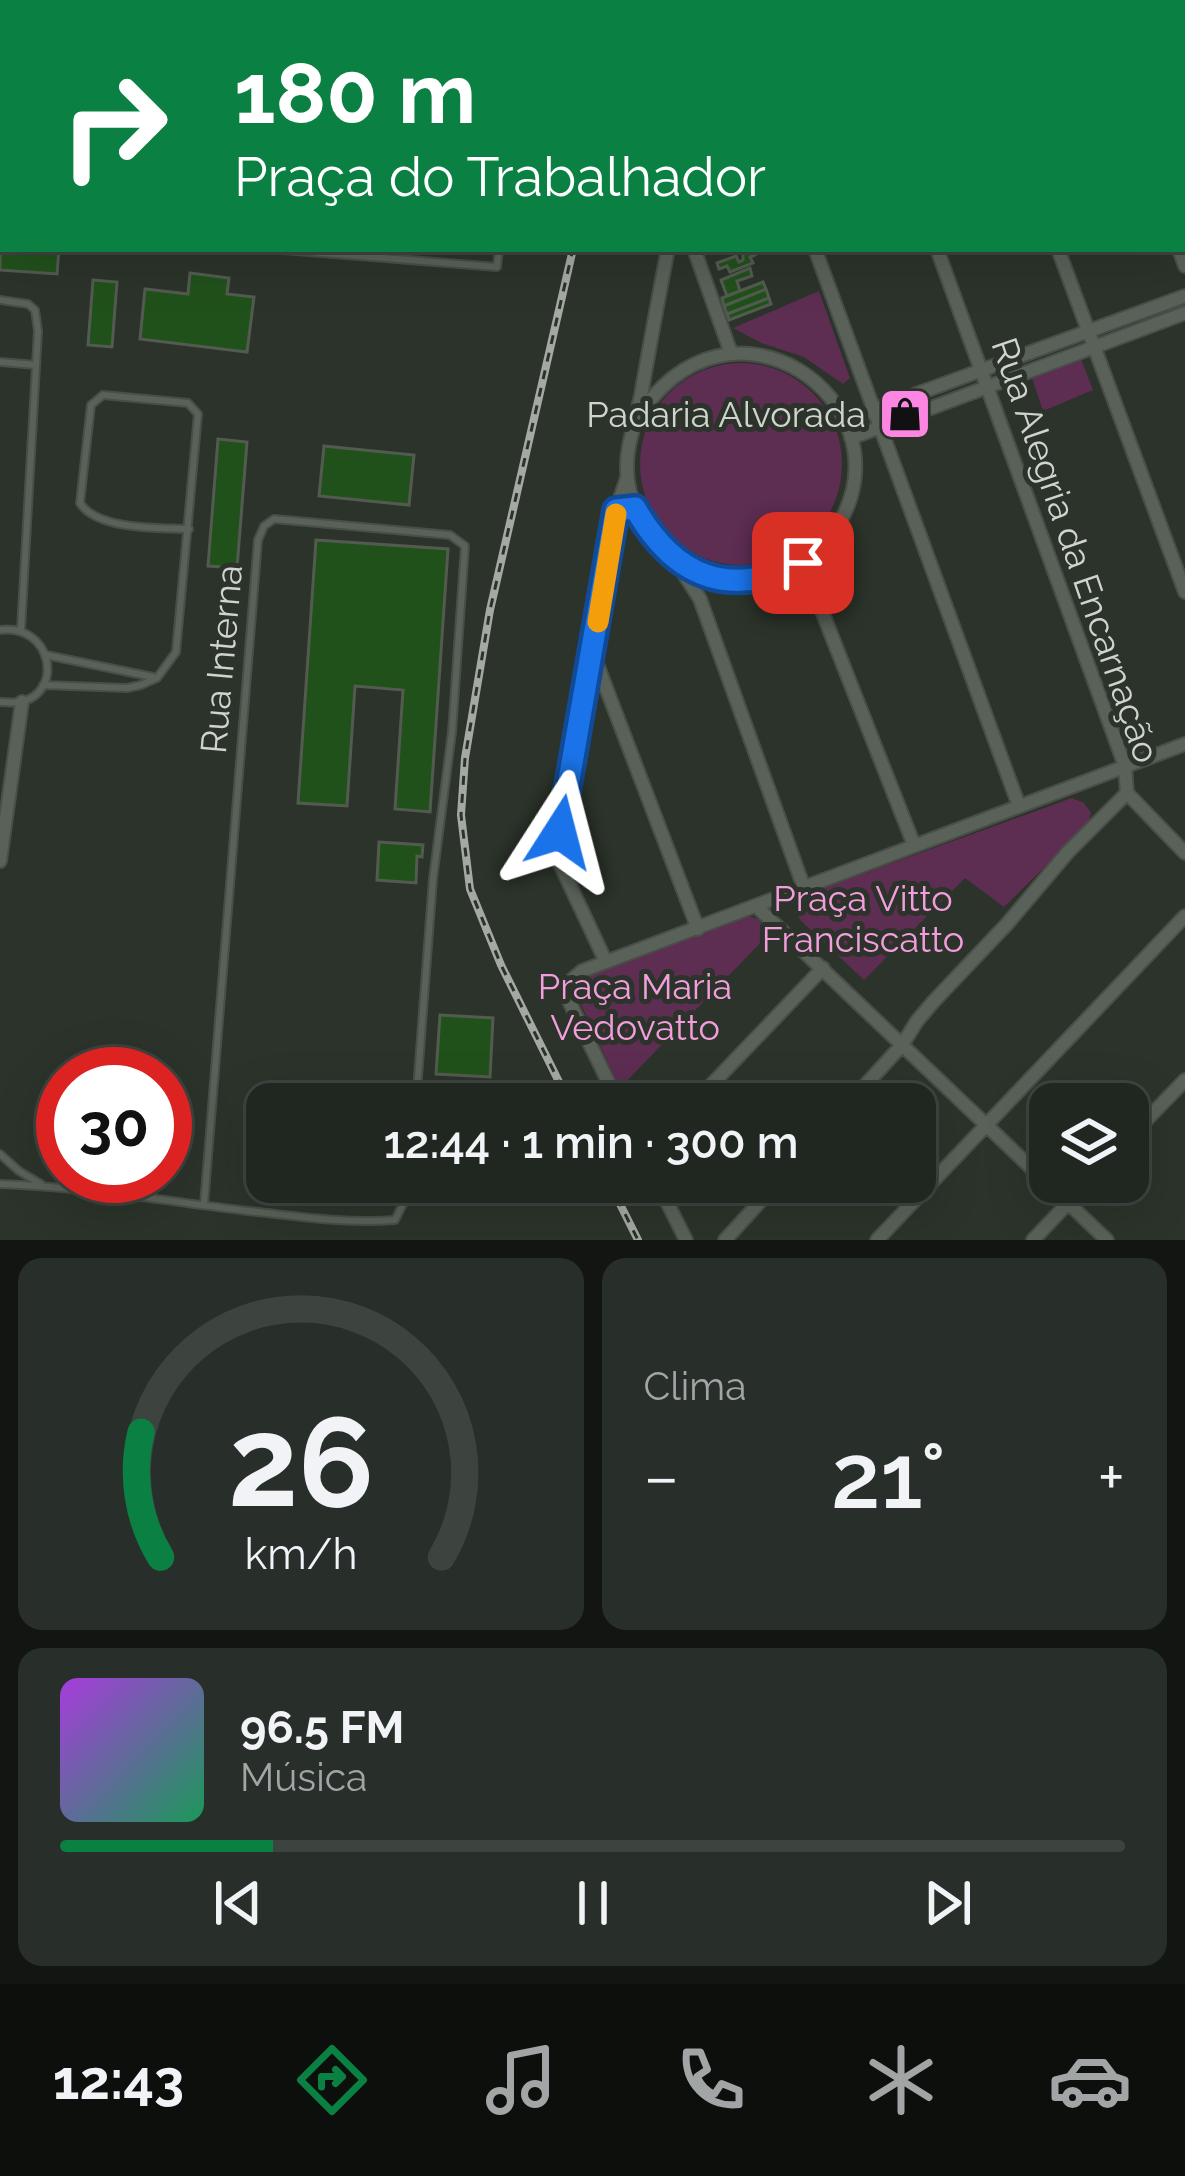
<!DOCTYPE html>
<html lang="pt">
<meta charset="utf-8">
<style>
body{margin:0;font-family:Raleway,sans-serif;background:#282e29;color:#f1f3f6;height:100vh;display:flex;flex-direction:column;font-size:45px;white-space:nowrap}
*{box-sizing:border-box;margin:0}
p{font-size:39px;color:#a2a5a5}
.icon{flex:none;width:66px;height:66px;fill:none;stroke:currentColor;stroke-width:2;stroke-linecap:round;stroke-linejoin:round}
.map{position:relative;height:1240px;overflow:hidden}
.details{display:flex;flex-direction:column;gap:18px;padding:18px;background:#121512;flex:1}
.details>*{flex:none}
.banner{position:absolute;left:0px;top:0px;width:1185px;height:252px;box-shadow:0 12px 48px #0002,0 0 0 3px #3d433e;background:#0b8043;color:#fff;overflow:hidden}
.fabs{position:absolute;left:1029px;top:1083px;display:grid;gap:24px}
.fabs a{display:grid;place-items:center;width:120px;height:120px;border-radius:24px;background:#202620;box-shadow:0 12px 48px #0002,0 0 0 3px #3d433e;font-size:60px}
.speed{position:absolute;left:36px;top:1047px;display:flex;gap:24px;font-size:60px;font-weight:700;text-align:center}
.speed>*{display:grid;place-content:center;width:156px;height:156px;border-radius:50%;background:#202620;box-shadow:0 12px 48px #0002,0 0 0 3px #3d433e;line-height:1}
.speed .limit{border:18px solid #d22;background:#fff;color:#111}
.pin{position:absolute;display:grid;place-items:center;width:102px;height:102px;color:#fff;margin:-51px;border-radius:24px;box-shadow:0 6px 18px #0006}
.me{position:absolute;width:132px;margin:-66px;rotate:9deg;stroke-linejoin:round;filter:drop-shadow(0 0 9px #0008)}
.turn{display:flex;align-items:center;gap:42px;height:252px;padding:0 36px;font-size:54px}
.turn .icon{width:156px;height:156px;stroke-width:2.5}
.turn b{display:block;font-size:84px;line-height:102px}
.big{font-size:90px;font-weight:600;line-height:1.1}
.details .tile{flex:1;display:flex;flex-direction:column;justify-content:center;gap:18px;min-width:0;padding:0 42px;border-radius:24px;background:#282e29}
.details .dial{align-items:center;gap:0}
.dial svg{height:312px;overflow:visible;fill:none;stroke:#3d433e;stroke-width:7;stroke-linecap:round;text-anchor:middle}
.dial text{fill:#f1f3f6;stroke:none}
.song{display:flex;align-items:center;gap:36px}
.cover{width:144px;height:144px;border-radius:18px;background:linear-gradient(135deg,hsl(280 70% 55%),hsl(150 70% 35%))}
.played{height:12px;border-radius:6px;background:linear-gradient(90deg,#0b8043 20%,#3d433e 20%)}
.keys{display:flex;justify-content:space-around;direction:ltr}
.heat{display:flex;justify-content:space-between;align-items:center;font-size:66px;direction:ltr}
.details .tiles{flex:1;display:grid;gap:18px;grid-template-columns:1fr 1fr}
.tile:last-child{grid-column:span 2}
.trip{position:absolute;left:246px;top:1083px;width:690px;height:120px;border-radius:24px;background:#202620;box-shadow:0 12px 48px #0002,0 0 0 3px #3d433e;font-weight:600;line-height:120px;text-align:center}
.dock{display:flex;height:192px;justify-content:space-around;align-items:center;background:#0d0f0d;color:#a2a5a5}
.dock .icon{width:84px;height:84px}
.dock .on{color:#0b8043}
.dock b{font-size:54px;color:#f1f3f6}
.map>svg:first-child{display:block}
</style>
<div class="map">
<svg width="1185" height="1240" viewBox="0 0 1185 1240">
<rect width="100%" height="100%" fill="#2b332a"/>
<!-- green -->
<path fill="#5d2d52" d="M819 291 850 378 843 384 804 357 761 343 733 328Z
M1081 359 1093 390 1043 411 1032 378Z
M640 464a101 101 0 1 1 202 0a101 101 0 1 1-202 0Z
M1072 798 1084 803 1091 813 1088 824 1004 907 965 878 864 980 800 920 796 909 804 895Z
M748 916 758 919 770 933 620 1088 577 996V986L586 977Z"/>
<!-- building -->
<path fill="#21511b" stroke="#535b51" stroke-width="3" d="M0 0H416V3H3V73L0 72Z
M0 244H3V249H59L57 274 0 270Z
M753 249 755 255 750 257 753 263 730 272 727 266 719 269 717 263 736 256 739 262 743 260V253Z
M750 268 752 276 737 281 740 291 727 296 721 280Z
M190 273 229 278 227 294 254 297 247 352 140 339 145 289 188 294Z
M93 280 117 282 112 347 88 345Z
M763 282 766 289 724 306 722 298Z
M766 289 769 298 727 314 724 306Z
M769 298 771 304 729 320 727 314Z
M218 439 247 442 237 568 208 566Z
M324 446 414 455 409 505 319 496Z
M316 540 448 549 430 812 395 809 403 690 355 686 347 806 298 803Z
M379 842 423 845 422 857 417 856 416 883 377 880Z
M440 1015 493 1018 490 1077 436 1074Z"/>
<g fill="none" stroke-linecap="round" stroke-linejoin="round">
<!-- lane casing -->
<g stroke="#484e48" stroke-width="10">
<path id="lane" d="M517 3V0
M0 228H3
M271 249 497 267 499 249
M0 300 28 304 35 310 38 331 21 629
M0 362 36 365
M0 630C52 623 65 693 20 702 13 703 7 702 0 702
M46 655 153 677
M43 685 127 688 141 685 157 678 176 652 198 414 188 403 103 395 91 405 80 503C97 530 159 528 189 529
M0 1154 19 1171 41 1184
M0 1184C83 1187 166 1201 248 1211 297 1216 347 1224 395 1220L408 1194 409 1182
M204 1205 258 540 264 526 274 519 450 535 465 546 452 732 433 879 416 1104"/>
</g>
<!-- street casing -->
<g stroke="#484e48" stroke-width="16">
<path id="street" d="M722 0 724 3
M844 0 845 3
M966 0 967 3
M1087 0 1088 3
M813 3 821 0
M694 249 731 353
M815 249 1019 806
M937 249 1125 766 1127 793 1185 853
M1058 249 1185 592
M1179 249 1185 266
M637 419C728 273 909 400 840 522 826 545 805 565 779 575 751 585 717 582 691 568 647 545 619 496 629 446 633 426 640 405 643 384 651 339 659 294 668 249
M845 420 1185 296
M851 438 1185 313
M675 560 700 599 804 888
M803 563 914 845
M594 656 698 929
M0 861 22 702
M757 907 1107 1240
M606 962 560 864V832L616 510 627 478
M619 1104 569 1001 567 984 582 971 1185 744
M693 1104 823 968
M848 1104 902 1045 917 1021 934 1001 1007 924 1068 852 1127 793
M1128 1139 1185 1080
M657 1182 686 1240
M725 1240 778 1182
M877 1240 1185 916
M1033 1240 1088 1182"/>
</g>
<!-- lane -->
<use href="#lane" stroke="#596158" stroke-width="6"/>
<!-- street -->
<use href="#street" stroke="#596158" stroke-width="12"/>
<!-- rail casing -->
<g stroke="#a4a9a3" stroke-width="8">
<path id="rail" d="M605 0V3
M570 1104 501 965 470 889 461 815 465 758 490 610 573 249
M609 1182 638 1240"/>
</g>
<!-- rail -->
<use href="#rail" stroke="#2b332a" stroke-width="3" stroke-dasharray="9" stroke-linecap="butt"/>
</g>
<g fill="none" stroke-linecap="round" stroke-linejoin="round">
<!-- route casing -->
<g stroke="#114b97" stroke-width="30">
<path id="route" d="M560 832 616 510 635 508C675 578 729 599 803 563"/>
</g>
<!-- route -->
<use href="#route" stroke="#1a73e8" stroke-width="21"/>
<!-- slow -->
<path stroke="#f59e0b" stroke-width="21" d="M598 622 616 514"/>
</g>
<!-- icons -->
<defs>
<g id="shop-square" transform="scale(2.7)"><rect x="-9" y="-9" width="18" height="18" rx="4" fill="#fd86e2" stroke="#2b332a"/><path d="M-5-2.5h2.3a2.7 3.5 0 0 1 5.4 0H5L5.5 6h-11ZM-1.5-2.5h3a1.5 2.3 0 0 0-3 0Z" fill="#111"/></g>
</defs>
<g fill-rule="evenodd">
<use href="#shop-square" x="905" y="414"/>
</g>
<g text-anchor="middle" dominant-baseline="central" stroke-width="10" stroke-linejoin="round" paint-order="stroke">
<!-- poi labels -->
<g font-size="36" fill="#cfd4cf" stroke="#2b332a" text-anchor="end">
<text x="866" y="414">Padaria Alvorada</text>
</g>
<!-- street labels -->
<g font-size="36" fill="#cfd4cf" stroke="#2b332a">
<text transform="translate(1076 550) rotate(71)">Rua Alegria da Encarnação</text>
<text transform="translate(221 659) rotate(-85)">Rua Interna</text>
</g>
<!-- park labels -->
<g font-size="36" fill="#f39ddd" stroke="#2b332a">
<text x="863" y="898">Praça Vitto<tspan x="863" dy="41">Franciscatto</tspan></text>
<text x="635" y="986">Praça Maria<tspan x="635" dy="41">Vedovatto</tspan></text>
</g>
</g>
</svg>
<div class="fabs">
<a><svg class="icon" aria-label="layers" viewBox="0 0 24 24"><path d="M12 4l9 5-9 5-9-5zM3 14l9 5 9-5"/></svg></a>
</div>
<div class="speed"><div class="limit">30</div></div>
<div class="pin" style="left:803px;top:563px;background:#d93025"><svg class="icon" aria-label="arrive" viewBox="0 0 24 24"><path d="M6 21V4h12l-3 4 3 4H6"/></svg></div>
<svg class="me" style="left:560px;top:832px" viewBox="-20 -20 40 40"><path d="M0-17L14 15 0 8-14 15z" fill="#1a73e8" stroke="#fff" stroke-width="4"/></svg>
<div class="trip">12:44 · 1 min · 300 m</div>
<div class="banner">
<div class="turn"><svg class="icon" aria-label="right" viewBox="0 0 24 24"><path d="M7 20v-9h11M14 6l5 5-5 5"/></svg><div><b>180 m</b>Praça do Trabalhador</div></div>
</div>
</div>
<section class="details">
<div class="tiles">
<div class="tile dial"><svg viewBox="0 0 100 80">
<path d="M14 69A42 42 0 1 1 86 69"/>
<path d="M14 69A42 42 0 0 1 9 37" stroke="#0b8043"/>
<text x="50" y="56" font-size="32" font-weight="700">26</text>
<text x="50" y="72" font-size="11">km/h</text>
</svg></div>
<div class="tile"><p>Clima</p>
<div class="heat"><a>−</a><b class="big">21°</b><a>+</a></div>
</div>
<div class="tile">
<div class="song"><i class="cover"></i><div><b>96.5 FM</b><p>Música</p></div></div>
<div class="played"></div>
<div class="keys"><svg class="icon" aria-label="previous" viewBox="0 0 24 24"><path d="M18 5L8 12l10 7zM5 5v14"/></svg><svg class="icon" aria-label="pause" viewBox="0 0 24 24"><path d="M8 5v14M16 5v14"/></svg><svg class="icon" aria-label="next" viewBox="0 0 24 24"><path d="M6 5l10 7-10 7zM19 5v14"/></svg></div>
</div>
</div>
</section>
<nav class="dock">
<b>12:43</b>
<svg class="icon on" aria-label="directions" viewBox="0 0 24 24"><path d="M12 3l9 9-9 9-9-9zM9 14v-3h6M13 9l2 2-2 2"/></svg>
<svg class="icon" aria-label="music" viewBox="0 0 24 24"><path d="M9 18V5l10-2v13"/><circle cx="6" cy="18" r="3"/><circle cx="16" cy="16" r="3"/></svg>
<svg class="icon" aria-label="phone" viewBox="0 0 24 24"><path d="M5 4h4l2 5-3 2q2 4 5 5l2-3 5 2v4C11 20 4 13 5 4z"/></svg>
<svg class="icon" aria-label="climate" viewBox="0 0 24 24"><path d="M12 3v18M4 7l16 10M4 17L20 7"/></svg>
<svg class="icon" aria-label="car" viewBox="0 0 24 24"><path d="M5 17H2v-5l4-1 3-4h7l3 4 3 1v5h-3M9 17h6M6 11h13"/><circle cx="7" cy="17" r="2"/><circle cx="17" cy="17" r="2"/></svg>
</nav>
